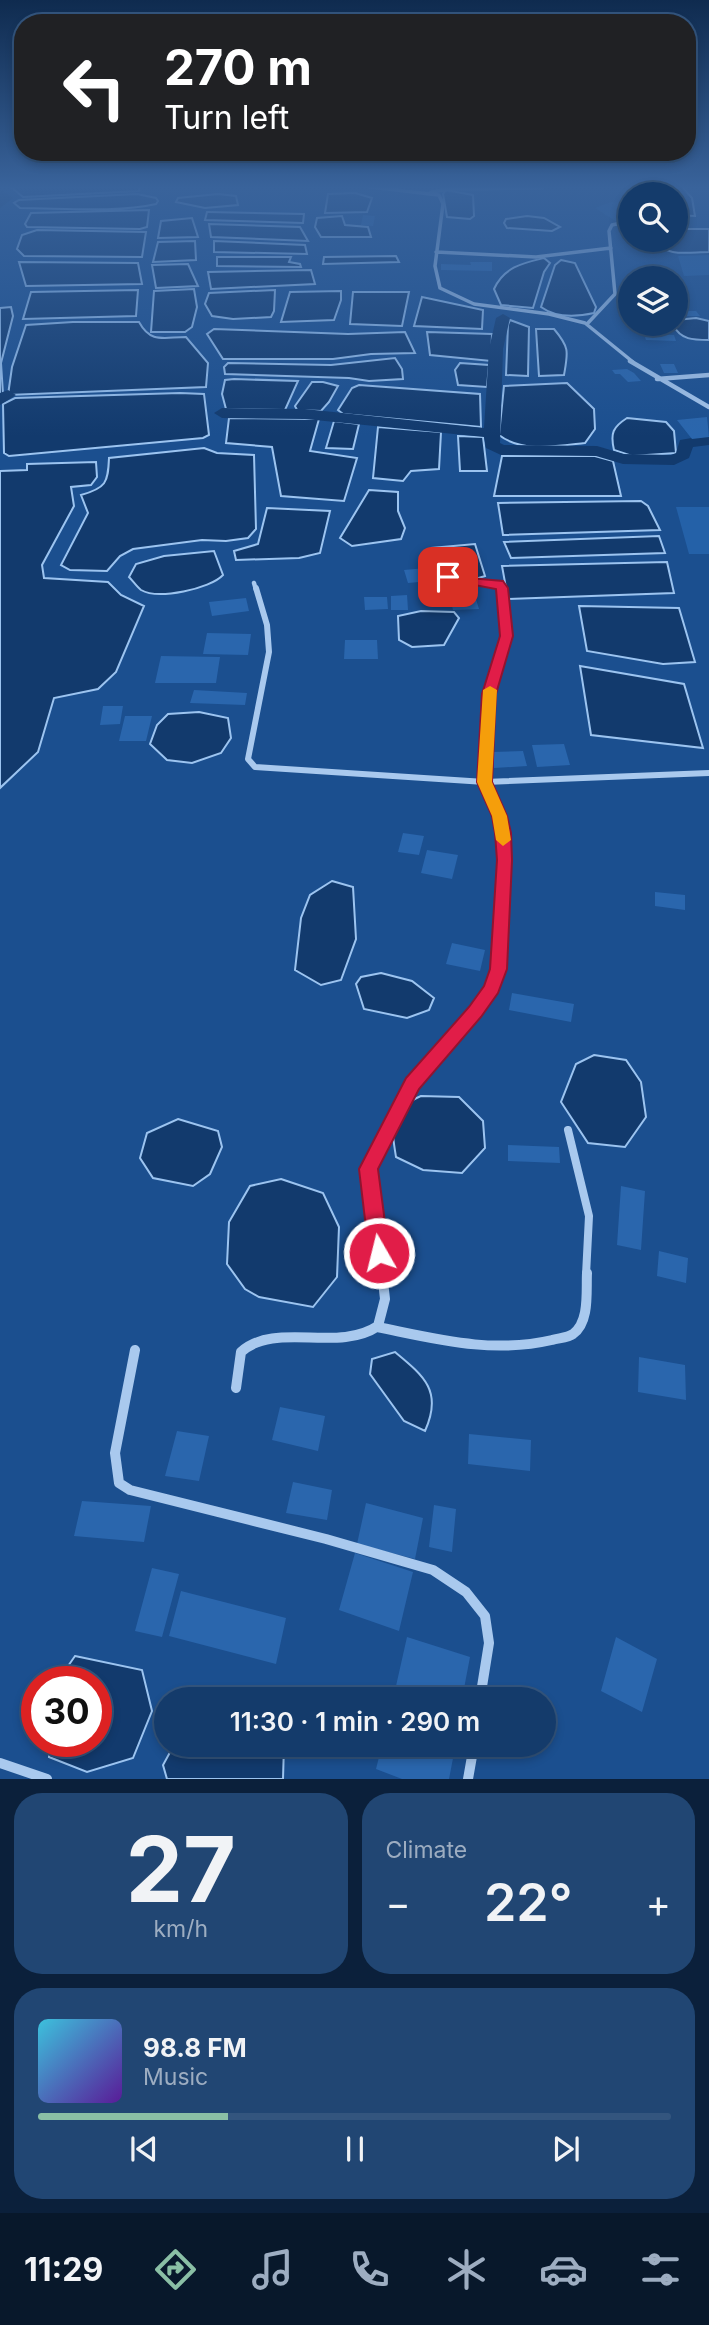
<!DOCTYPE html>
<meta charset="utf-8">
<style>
body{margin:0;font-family:Inter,sans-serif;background:#214673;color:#f1f3f6;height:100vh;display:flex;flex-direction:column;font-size:26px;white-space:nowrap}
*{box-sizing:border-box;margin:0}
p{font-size:23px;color:#9dadc1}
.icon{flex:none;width:38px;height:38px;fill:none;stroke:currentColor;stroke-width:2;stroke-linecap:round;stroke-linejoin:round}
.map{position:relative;height:1779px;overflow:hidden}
.panel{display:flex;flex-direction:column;gap:14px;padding:14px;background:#0b203b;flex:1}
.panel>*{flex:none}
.banner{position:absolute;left:14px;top:14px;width:682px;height:147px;border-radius:28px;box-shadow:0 4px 10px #0003,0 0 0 2px #33557e;background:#202124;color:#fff;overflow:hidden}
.fabs{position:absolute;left:618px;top:182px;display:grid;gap:14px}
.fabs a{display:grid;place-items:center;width:70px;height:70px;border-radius:50%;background:#143b6b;box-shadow:0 4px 10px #0003,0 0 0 2px #33557e;font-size:35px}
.speed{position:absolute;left:21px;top:1666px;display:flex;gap:14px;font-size:35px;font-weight:700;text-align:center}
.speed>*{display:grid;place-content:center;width:91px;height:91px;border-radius:50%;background:#143b6b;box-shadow:0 4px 10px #0003,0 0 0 2px #33557e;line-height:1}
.speed .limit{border:10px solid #d22;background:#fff;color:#111}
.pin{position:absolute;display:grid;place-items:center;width:60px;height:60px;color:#fff;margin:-30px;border-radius:14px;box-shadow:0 4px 10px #0006}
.me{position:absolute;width:77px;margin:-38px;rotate:352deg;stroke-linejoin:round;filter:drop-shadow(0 0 5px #0008)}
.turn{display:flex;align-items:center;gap:24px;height:147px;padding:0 35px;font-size:32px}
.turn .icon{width:91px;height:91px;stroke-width:2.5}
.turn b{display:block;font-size:49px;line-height:60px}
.big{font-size:52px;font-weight:600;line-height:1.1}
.panel .card{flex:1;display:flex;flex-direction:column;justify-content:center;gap:10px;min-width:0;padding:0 24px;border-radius:28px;background:#214673}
.panel .dial{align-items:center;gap:0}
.dial b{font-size:91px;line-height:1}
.song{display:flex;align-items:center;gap:21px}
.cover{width:84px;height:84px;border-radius:10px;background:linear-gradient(135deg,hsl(190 70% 55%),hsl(270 70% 35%))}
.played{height:7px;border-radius:4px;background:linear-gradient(90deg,#8abfa5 30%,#33557e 30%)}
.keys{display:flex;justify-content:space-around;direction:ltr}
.heat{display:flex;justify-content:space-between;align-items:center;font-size:38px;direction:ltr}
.panel .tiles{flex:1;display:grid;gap:14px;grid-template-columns:1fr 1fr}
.card:last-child{grid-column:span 2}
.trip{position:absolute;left:154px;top:1687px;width:402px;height:70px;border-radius:35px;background:#143b6b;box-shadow:0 4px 10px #0003,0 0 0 2px #33557e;font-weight:600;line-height:70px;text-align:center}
.tab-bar{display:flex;height:112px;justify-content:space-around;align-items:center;background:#08182b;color:#9dadc1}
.tab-bar .icon{width:49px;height:49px}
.tab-bar .current{color:#8abfa5}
.tab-bar b{font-size:32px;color:#f1f3f6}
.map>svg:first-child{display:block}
</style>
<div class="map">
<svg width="709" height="1779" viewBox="0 0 709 1779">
<rect width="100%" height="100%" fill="#1b4f8f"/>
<!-- green -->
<path fill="#2461a8" d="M630 201V223L617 222 595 208 611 202Z
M709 255V275L684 276 678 256Z
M676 507H709V554H689Z"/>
<!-- water -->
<path fill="#123a6d" stroke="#9cc4f0" stroke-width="2" d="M11 187H140L139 191 23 197Z
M640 187H682L692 198 695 216 676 215V194H644Z
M446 190 473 195 474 216 470 219 447 217 443 194Z
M355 193 372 198 367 212 325 213 328 194Z
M137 194 156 198 158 201 156 204C117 213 61 208 20 208L14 203 19 200Z
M218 194 236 196 238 205 205 208 176 202 178 198Z
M149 210 147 227 140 229 27 227 25 224 31 213Z
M207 212H208L304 214 303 223 205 220Z
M342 216 345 225 368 227 371 237H321L315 227 317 218Z
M527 216 544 218 560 227 552 231 507 228 504 223 506 219Z
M192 218 198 237 158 238 161 221Z
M209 224 300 227 308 241 211 237Z
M676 229H709V252C689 252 666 258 654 240H676Z
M37 230 146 232 142 257 24 256 17 249 22 235Z
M195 241 196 260 153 262 158 242Z
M214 241 305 245 307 254 214 252Z
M396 256 399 262 323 264 324 257Z
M217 257H291L289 262 300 264 301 267 217 266Z
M544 258 550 263 544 272 533 308 501 305 494 289C504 267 523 263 544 258Z
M561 260 575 263 596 307 594 313C576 317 556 318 541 307L555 265Z
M19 262 138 263 142 284 26 286Z
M188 264 198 286 156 288 152 265Z
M311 270 315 284 211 289 208 272Z
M194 289 197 307 192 327 185 332H151L154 291Z
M138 290 136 316 23 319 31 292Z
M275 290 274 311 271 317 233 319 212 316 205 304 209 293Z
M341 291V300L334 320 281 322 290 292Z
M353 292H409L402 326 350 324Z
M422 297 483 310 482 329 414 326Z
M11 307 13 316 1 363 3 394 0 395V308Z
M696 318 709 321V340C693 340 681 340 673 325L676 320Z
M510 320 529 327 528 376 506 375 508 325Z
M73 322H139C151 344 164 337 186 337L208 363 206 387 8 395 12 367 26 325Z
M214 329 348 334 405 332 415 353 371 354 333 359H223L207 334Z
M536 329H554C570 348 568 352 564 375L539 376Z
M427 332 492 334 491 361 430 355Z
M395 358 402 369 403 379 369 381 349 378 225 374 224 367 228 363 331 365Z
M460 363 489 365 487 387 458 385 455 370Z
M234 379 298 381 285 410 226 409 222 394 225 380Z
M312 382H323L338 386 329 402 321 411 297 410 295 406Z
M567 383 594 409 595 429 585 443C558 446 522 453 499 435L504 386Z
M359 385 480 394 481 427 343 414 338 410 352 388Z
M180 393 204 394 209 435 203 438 9 456 4 453 3 404 15 398Z
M229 418 319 419 310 451 357 458 344 501 281 496 272 447 226 443Z
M627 418 666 422 674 431 676 453 632 456 614 450C610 433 613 427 627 418Z
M334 421 359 424 353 449 326 448Z
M378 427 441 432 439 469 411 471 403 481 373 478Z
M458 436 483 437 487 471H460Z
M204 448 217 453 254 455 256 529 248 538 226 541 202 540 133 549 120 556 107 571 70 570 61 565 88 513 81 495C106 488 108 483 109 458Z
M502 456H595L613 461 621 496H494Z
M96 462 97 477 91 485 71 487 74 506 42 565 44 578 108 582 121 595 144 606 116 672 98 689 54 698 38 752 0 788V471L27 470V464Z
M369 490 398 492V511L405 528 401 539 352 546 340 538Z
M641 501 648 506 660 530 503 535 498 503Z
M267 508 330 511 320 553 299 558 236 560 234 551 258 544Z
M659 536 665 553 511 558 504 542Z
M475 544 485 576 472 580 437 563 432 548Z
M214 551 223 575C210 589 158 600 141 590 137 587 133 581 129 577L136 564 164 556Z
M667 562 674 593 508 599 502 566Z
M579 606 679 608 695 662 663 664 587 651Z
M421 611 454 612 459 618 444 645 412 647 399 640 398 616Z
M580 666 684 684 703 748 591 735Z
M199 712 228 718 231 738 221 753 192 763 167 760 150 744 157 725 168 714Z
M332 881 353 887 356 939 341 980 321 985 295 970 301 918 310 895Z
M381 973 412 981 434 998 429 1010 407 1018 364 1009 356 984 361 977Z
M594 1055 626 1060 641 1082 646 1117 625 1147 588 1143 561 1102 576 1064Z
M421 1096 459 1097 483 1121 485 1148 462 1173 423 1170 396 1157C391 1126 388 1110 421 1096Z
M178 1119 218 1131 222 1147 210 1174 193 1186 153 1178 140 1158 147 1133Z
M281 1179 323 1193 339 1227 337 1277 313 1307 259 1297 245 1289 227 1264 229 1222 250 1186Z
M395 1352C424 1376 443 1391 425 1431L404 1421 370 1374 372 1359Z
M75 1656 142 1670 152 1711 133 1758 87 1772 49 1757 50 1741H96V1682H57Z
M174 1745H284L283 1779H167L163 1765Z"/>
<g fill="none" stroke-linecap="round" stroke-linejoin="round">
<!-- canal -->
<path fill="#123a6d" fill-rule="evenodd" d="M0 189 13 198 0 208Z
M503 314 510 318 503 349 500 443 504 445 597 446 624 454 671 455 676 453 680 440 709 435V445L693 447 689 458 674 465 623 464 596 456 501 455 486 448 484 437 305 419 222 418 214 413 222 408 305 409 484 428 489 349 496 318Z
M8 390 16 395 0 405V393Z"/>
</g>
<!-- building -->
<path fill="#2a66ad" d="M363 215 375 216 373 226 361 225Z
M470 262H492V271L441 270V264L471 265Z
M676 311H696L700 316H676Z
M644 334 674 335 676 341 646 340Z
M660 364H674L678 373H664Z
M627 369 634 373 641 381 628 382 620 374H615L612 370Z
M707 417 709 437 692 439 677 420Z
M426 568 430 581 408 583 404 570Z
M407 595 408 610H391V596Z
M475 596 479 609 453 610 450 598Z
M364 597H387L388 609 365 610Z
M246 598 249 611 212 616 209 602Z
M207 633 251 634 248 655 203 654Z
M345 640H377L378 659H344Z
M161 656 220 657 216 683H155Z
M194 690 247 693 245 705 190 703Z
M103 706H123L120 724 100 725Z
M125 716H152L146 741H119Z
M564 744 570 765 537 767 532 745Z
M523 751 527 766 494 768 491 752Z
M403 833 424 836 419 855 398 852Z
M427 850 458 855 452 879 421 873Z
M655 892 685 895V910L655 906Z
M452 943 485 950 480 971 446 964Z
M512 993 574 1004 571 1022 509 1010Z
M508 1145 559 1147 560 1163 508 1161Z
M621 1186 645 1191 641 1250 617 1245Z
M659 1251 688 1258 686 1283 657 1276Z
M639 1357 685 1365 686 1400 638 1392Z
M280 1407 325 1416 318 1451 272 1440Z
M177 1431 209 1436 199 1481 165 1476Z
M469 1434 531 1440 530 1471 468 1464Z
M293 1482 332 1490 327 1520 286 1513Z
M82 1501 151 1506 144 1542 74 1536Z
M366 1503 423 1518 415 1559 357 1544Z
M434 1505 456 1509 452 1552 429 1547Z
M355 1553 413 1572 399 1631 339 1610Z
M152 1568 179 1574 162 1637 135 1631Z
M181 1591 286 1618 276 1664 169 1636Z
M407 1637 470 1657 462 1699H437L396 1686Z
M616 1637 657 1659 642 1712 601 1691Z
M382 1745H446L455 1748 449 1779H402L376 1769Z"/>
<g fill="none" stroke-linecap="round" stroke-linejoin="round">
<!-- minor-far4 -->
<path stroke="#a9c9ee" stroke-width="3.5" d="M370 187 439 195 443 204 435 266 440 288 474 304 549 314 585 323 633 362
M634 187 636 194
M431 192 451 189 542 188
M436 252 536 257 611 248
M587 324 615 294 609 231 612 225 630 221"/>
<!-- minor-far3 -->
<path stroke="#a9c9ee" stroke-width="4.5" d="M630 361 709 407
M657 379 709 375
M430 553C444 582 470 581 499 584L502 590
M254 583 256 590"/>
<!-- minor-far2 -->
<path stroke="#a9c9ee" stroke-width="6" d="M256 588 267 625 269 652 248 759 255 767 485 782 709 773
M502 588 506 636 489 694 485 782 503 833V887"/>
<!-- minor-far1 -->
<path stroke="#a9c9ee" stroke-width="8" d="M568 1130 589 1216 586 1275
M382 1275 368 1169 412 1083 475 1012 492 988 498 969 503 886"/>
<!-- minor -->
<path stroke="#a9c9ee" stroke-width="10" d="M377 1327C437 1339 491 1354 552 1340 558 1338 568 1338 573 1334 590 1322 586 1291 587 1273
M135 1350 115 1453 119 1483 130 1490 326 1539 433 1570 466 1592 485 1616 489 1643 480 1699
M236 1388 241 1352C275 1321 338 1353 378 1326L385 1299 382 1273
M0 1763 47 1779
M468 1779 474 1745"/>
</g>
<!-- sky -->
<linearGradient id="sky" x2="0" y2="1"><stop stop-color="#0f2b4f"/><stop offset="0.43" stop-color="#39639b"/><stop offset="1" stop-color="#39639b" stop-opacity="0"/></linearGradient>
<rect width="709" height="436" fill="url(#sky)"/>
<!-- route -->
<path fill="#e11d48" stroke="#92132f" stroke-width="2" d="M448 573 469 578 503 581 508 588 513 636 496 694 492 782 507 816 511 833 512 860 507 969 498 993 481 1017 419 1089 378 1169 389 1253 386 1260 379 1263 372 1260 369 1253 359 1169 406 1078 469 1007 484 986 490 969 497 860 495 833 492 816 477 782 482 694 500 636 496 589 443 579 442 577Z"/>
<!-- slow -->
<path fill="#f59e0b" d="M490 686 497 690 492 782 507 816 511 840 503 846 496 840 492 816 477 782 483 690Z"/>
</svg>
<div class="fabs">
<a><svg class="icon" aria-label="search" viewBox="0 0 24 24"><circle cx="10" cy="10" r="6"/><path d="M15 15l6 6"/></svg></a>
<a><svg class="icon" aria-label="layers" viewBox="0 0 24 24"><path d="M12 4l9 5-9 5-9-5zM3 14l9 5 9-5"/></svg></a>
</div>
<div class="speed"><div class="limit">30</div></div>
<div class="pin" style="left:448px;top:577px;background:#d93025"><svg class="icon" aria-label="arrive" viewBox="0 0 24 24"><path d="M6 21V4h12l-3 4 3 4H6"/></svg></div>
<svg class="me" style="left:379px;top:1253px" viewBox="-20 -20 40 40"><circle r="17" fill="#e11d48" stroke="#fff" stroke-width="3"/><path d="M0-11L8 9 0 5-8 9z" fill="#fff"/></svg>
<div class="trip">11:30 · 1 min · 290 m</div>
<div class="banner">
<div class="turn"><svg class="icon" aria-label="left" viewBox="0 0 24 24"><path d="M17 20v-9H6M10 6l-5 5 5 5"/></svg><div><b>270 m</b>Turn left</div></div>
</div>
</div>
<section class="panel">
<div class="tiles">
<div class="card dial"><b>27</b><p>km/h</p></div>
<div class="card"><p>Climate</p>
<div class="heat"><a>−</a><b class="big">22°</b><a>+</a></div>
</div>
<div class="card">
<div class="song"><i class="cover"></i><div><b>98.8 FM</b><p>Music</p></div></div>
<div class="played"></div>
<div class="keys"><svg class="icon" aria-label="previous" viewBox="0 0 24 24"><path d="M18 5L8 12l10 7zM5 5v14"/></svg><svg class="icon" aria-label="pause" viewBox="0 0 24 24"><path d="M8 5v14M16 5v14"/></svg><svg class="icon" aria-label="next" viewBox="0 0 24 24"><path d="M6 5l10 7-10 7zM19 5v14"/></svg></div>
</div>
</div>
</section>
<nav class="tab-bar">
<b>11:29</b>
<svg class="icon current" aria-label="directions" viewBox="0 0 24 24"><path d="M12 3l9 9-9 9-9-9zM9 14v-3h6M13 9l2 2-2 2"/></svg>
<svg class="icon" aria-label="music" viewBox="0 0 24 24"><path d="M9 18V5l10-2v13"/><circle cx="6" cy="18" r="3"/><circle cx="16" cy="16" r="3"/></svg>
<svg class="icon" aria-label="phone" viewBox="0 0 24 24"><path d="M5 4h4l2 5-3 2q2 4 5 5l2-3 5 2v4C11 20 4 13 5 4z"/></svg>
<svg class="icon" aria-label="climate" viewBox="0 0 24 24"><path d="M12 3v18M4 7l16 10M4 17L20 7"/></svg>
<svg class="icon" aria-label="car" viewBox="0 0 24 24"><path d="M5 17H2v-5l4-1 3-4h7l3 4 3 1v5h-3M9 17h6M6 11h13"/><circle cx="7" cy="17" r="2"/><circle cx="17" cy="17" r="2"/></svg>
<svg class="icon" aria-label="filters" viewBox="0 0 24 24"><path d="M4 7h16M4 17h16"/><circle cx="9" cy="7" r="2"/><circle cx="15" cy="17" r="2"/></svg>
</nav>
